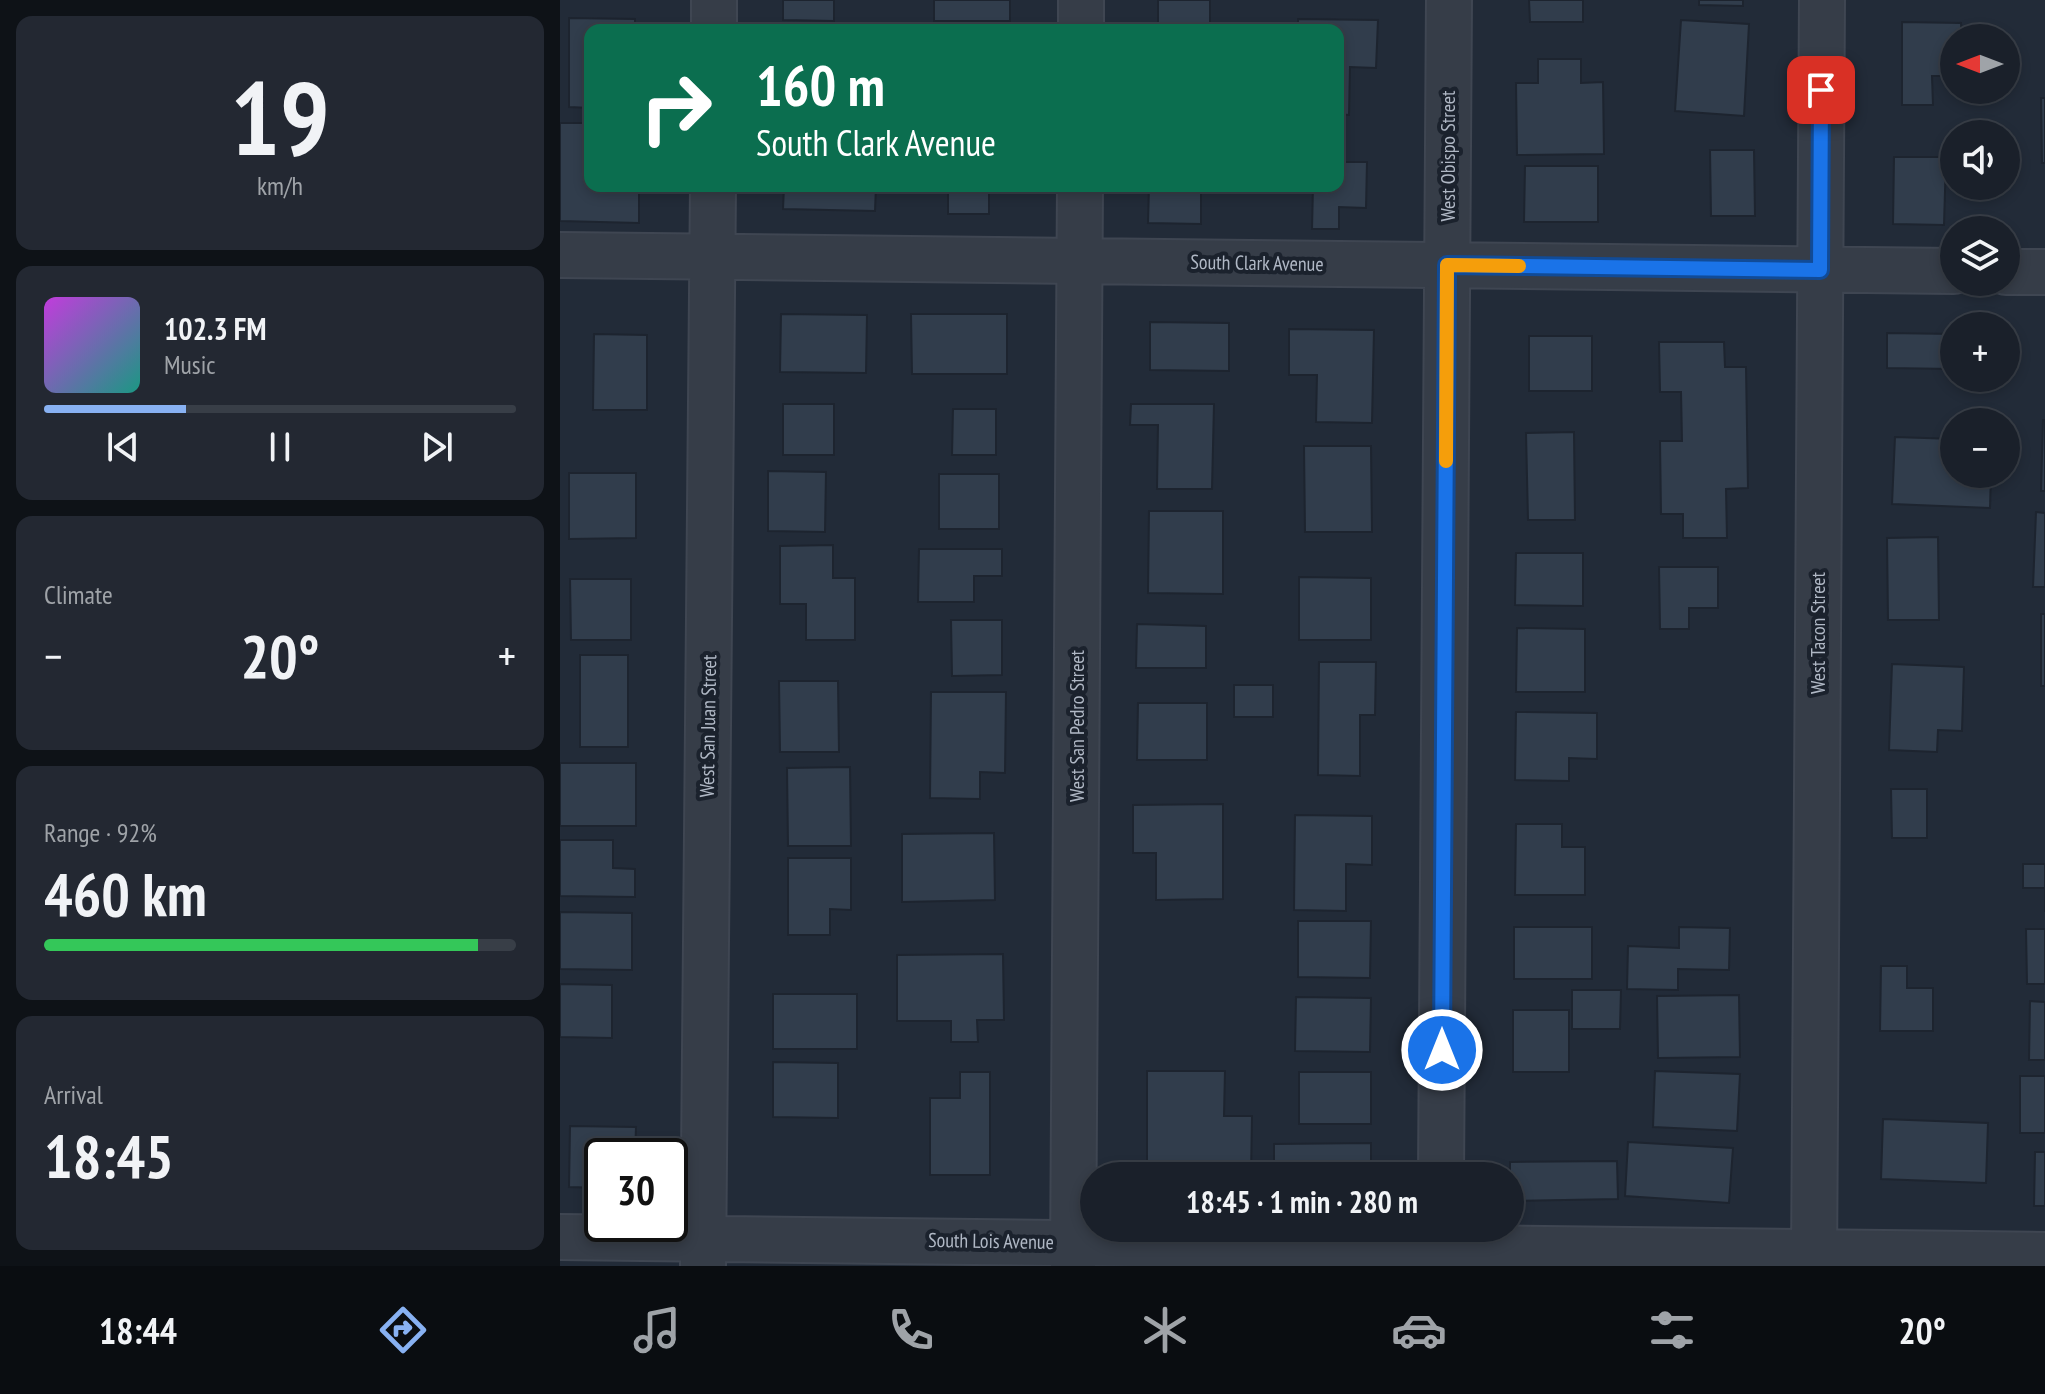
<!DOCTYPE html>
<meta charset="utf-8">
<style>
body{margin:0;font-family:"PT Sans Narrow",sans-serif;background:#232832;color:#f1f3f6;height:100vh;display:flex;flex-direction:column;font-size:30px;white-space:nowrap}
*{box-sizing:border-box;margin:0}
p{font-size:26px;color:#9fa3a8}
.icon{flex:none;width:44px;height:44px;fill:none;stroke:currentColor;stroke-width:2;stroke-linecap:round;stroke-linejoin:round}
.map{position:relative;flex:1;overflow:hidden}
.details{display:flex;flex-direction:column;gap:16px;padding:16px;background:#0e1217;width:560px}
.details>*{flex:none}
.hud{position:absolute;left:24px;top:24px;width:760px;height:168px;border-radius:16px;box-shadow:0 4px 12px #0003,0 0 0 2px #383e47;background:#0b6e4f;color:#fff;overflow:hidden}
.needle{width:52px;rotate:270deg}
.controls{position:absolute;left:1380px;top:24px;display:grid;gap:16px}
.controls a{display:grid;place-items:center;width:80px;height:80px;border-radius:50%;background:#1a202a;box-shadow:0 4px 12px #0003,0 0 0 2px #383e47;font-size:40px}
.speed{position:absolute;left:24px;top:1138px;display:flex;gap:16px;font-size:40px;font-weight:700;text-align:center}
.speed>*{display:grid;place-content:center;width:104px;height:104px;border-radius:50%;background:#1a202a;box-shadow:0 4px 12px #0003,0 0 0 2px #383e47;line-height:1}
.speed .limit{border:4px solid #111;border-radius:12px;background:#fff;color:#111}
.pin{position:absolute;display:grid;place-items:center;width:68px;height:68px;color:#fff;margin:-34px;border-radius:16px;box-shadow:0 4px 12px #0006}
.me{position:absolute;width:88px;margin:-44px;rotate:0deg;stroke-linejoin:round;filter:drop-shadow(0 0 6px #0008)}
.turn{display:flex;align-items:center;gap:28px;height:168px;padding:0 40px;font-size:36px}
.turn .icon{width:104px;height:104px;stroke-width:2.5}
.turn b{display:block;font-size:56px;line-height:68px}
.big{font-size:60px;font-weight:700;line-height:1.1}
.details .widget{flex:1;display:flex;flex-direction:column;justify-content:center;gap:12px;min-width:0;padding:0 28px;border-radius:16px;background:#232832}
.details .dial{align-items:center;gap:0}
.dial b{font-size:104px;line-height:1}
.song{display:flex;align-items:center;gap:24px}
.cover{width:96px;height:96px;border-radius:12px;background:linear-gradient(135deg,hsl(290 70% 55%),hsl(170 70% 35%))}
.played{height:8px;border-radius:4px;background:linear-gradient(90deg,#88b1f2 30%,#383e47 30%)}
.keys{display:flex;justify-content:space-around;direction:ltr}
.heat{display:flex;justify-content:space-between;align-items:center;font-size:44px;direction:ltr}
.charge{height:12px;border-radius:6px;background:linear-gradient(90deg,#34c759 92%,#383e47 0)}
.trip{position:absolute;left:520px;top:1162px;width:444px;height:80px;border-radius:40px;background:#1a202a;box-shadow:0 4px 12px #0003,0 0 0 2px #383e47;font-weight:700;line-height:80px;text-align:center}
.tab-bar{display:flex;height:128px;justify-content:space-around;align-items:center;background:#0a0d11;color:#9fa3a8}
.tab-bar .icon{width:56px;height:56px}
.tab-bar .on{color:#88b1f2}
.tab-bar b{font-size:36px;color:#f1f3f6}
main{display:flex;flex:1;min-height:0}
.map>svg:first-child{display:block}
</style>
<main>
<section class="details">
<div class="widget dial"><b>19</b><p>km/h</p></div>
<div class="widget">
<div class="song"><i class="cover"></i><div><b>102.3 FM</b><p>Music</p></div></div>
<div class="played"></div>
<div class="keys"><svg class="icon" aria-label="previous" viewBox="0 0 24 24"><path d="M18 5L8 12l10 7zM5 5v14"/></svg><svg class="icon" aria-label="pause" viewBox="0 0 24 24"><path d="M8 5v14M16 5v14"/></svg><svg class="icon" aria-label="next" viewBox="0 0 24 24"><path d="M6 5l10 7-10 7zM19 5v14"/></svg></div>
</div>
<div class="widget"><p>Climate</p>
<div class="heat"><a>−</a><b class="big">20°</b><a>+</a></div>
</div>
<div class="widget"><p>Range · 92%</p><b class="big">460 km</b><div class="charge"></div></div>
<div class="widget"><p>Arrival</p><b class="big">18:45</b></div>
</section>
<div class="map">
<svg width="1485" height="1266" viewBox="0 0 1485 1266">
<rect width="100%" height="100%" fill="#222b38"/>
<!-- building -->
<path fill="#313d4c" stroke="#1d242f" stroke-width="2" d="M223 0H274V21L223 20Z
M374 0H450V21H374Z
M598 0H650V30H598Z
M969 0H1023V22H970Z
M1139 0H1183V6L1139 5Z
M9 18 75 19V30H30V108L9 107Z
M738 19 818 20 816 68 790 67 789 115 778 114V30H738Z
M1121 20 1189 24 1184 116 1115 111Z
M1342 22 1401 23 1402 38H1394V76H1372L1373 105H1342Z
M978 59H1021V83L1043 82 1044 154 957 155 956 83H978Z
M1481 98H1485V163H1482Z
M0 123H30V186H79V223L0 221Z
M1150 150H1194L1195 216H1151Z
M1334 157H1386L1384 225 1333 224Z
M778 162H807L806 208 779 207V229H752L753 186H778Z
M965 166H1038V222H964Z
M224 186H316L315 211 223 209Z
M409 186H450V192H429V214H388V192H409Z
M589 186H641V224L588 223Z
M221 314 307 315 306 373 220 372Z
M351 314H447V374H352Z
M590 322 669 323V371L590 370Z
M729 329 814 330 812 423 756 422 757 375H729Z
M1327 333 1394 334V369L1327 368Z
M34 334 87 335V410H33Z
M969 336H1032V391H969Z
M1099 342H1164L1165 367H1186L1188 488 1166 489 1167 538H1123V514H1101L1100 441H1122L1121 392H1100Z
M223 404H274V455H223Z
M571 404H654L652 489H597L598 425H570Z
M393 409H436V455H392Z
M1483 420H1485V491H1481Z
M1014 432 1015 520H968L966 433Z
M1335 437 1394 439V474H1431L1430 508 1332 504Z
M744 446H811L812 532H745Z
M208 471 266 472 265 532 208 531Z
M9 473H76V538L9 539Z
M379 474H439V529H379Z
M589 511H663V594L588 593Z
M1476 512 1485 513V587H1473Z
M1378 537 1379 620H1328L1327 538Z
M273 545V578H295V640H246V604H220V546Z
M359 549H442V576H414V602H358Z
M956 553H1023V606L955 605Z
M1099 567H1158V608H1129V629H1100Z
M739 577 811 578V640H739Z
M10 579H71V640H11Z
M1481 614H1485V686H1481Z
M391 620H442V675L392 676Z
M577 624 646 626V668H576Z
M957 628 1025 629V692H956Z
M20 655H68V747H20Z
M759 662H816L815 715H800V776L758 775Z
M1332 664 1404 667 1402 731 1378 730 1377 752 1329 750Z
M219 681H278L279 752H220Z
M674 685H713V717H674Z
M371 692H446L445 773 420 772V799L370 798Z
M578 703H647V760H577Z
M956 712 1037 713V759L1009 758V781L955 780Z
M0 763H76V826H0Z
M290 767 291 846H228L227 768Z
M1331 789H1367V838H1332Z
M663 804V899L596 900V853H573V805Z
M735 815 812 816V865L786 864V911L734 910Z
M956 824H1002V847H1025V895H955Z
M434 833 435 900 342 902V834Z
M0 840H53V868L75 869V897L0 896Z
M228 858H291V910L270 909V935H228Z
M1463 864H1485V912V888H1463Z
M0 912 72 913V970L0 969Z
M738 921H811L810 978 738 977Z
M954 927H1032V979H954Z
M1119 927 1170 928 1169 970 1118 969V990L1067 989 1068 946 1119 948Z
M1466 929H1485V984H1467Z
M443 954 444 1020H417L418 1042H391V1021H337V955Z
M1321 966H1347V988H1373V1031H1320Z
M0 984 52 985V1038L0 1037Z
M1012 990H1061L1060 1029H1012Z
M213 994H297V1049H213Z
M1179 995 1180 1057 1098 1058 1097 996Z
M736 997 811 998 810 1052 735 1051Z
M1470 1001 1485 1002V1060H1469Z
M953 1010H1009V1072H953Z
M213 1062 278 1063V1118L213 1117Z
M587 1071H665L664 1116H692L691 1176H587Z
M1095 1071 1180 1074 1177 1131 1093 1127Z
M400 1072H430V1175H370V1098H400Z
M739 1072H811V1124H739Z
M1460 1076H1485V1133H1460Z
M1323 1119 1428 1123 1426 1183 1321 1179Z
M10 1126 76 1127 75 1156H42V1188L9 1187Z
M1068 1142 1173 1148 1169 1203 1065 1196Z
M811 1143V1176H714V1144Z
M1475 1152H1485V1206H1474Z
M1057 1161 1058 1199 950 1201V1162Z"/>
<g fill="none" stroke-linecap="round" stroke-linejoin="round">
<!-- minor casing -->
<g stroke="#3f4652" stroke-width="48">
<path id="minor" d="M154 30V0
M521 30V0
M0 255 1394 271
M1446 272H1485
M881 1176 889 0
M0 1237 1485 1255
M143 1266 153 186
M513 1266 520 186
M1254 1266 1262 0"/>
</g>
<!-- minor -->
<use href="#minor" stroke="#363d48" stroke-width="44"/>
</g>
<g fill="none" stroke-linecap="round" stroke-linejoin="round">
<!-- route casing -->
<g stroke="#114b97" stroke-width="20">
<path id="route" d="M882 1050 887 265 1260 270 1261 90"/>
</g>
<!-- route -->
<use href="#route" stroke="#1a73e8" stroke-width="14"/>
<!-- slow -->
<path stroke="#f59e0b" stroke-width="14" d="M886 461 887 265 959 266"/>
</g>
<g text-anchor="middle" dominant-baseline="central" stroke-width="8" stroke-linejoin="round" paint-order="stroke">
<!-- street labels -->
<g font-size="20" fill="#b0b8c5" stroke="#1b222d">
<text transform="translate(888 156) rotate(-90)">West Obispo Street</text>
<text transform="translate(697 263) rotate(1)">South Clark Avenue</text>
<text transform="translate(1258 633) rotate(-90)">West Tacon Street</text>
<text transform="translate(148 726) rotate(-89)">West San Juan Street</text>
<text transform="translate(517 726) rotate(-90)">West San Pedro Street</text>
<text transform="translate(431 1241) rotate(1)">South Lois Avenue</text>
</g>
</g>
</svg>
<div class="controls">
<a><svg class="needle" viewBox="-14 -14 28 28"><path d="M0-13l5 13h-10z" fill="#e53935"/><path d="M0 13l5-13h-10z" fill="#9fa3a8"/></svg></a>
<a><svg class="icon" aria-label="sound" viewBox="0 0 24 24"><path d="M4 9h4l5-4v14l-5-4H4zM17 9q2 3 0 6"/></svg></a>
<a><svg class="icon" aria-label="layers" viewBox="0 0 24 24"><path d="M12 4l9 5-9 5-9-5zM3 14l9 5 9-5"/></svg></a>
<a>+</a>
<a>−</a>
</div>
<div class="speed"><div class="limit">30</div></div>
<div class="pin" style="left:1261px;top:90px;background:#d93025"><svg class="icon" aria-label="arrive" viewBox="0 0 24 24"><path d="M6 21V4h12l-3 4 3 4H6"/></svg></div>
<svg class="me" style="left:882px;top:1050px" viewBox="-20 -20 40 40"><circle r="17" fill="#1a73e8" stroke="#fff" stroke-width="3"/><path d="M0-11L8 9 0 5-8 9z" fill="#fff"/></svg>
<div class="trip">18:45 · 1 min · 280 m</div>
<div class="hud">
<div class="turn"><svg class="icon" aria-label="right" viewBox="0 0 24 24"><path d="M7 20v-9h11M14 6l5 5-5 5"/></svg><div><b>160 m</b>South Clark Avenue</div></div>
</div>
</div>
</main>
<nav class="tab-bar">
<b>18:44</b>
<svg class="icon on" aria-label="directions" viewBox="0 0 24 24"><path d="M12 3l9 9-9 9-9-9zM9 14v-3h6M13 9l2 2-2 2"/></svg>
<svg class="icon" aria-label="music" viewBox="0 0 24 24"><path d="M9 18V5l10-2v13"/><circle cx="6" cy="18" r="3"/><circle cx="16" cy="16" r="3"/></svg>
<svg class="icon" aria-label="phone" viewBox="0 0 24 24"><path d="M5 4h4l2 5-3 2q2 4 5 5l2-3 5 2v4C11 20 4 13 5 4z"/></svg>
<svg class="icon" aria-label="climate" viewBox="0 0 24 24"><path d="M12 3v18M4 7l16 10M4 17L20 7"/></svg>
<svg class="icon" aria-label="car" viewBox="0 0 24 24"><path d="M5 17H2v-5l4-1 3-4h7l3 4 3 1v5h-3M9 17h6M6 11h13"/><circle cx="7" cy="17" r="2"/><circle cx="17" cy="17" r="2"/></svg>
<svg class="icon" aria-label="filters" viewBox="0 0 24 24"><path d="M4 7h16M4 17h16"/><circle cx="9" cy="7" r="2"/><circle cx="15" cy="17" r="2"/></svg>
<b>20°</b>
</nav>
